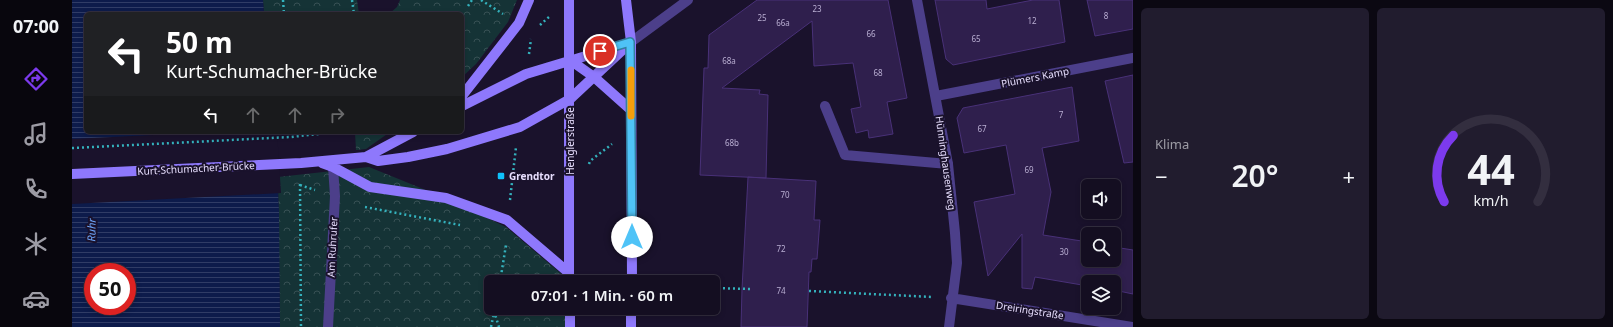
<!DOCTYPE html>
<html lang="de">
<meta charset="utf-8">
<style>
body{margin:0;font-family:"Noto Sans",sans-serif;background:#211c2e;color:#f1f3f6;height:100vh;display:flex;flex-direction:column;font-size:15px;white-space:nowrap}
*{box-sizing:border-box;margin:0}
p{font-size:13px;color:#9d9ca5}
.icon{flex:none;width:22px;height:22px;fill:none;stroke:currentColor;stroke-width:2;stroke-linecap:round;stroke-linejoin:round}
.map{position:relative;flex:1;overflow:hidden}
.panel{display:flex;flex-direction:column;gap:8px;padding:8px;background:#0b0812;width:480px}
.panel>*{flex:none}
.banner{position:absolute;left:12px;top:12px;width:380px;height:122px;border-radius:6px;box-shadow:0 2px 6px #0003,0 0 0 1px #332e3f;background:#202124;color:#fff;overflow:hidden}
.tools{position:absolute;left:1009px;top:179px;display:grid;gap:8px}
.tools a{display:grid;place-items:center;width:40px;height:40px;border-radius:6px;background:#140e21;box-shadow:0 2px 6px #0003,0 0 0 1px #332e3f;font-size:20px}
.speed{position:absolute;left:12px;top:263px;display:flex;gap:8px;font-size:20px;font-weight:700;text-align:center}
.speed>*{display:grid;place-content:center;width:52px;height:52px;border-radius:50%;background:#140e21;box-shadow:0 2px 6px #0003,0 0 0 1px #332e3f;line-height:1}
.speed .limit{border:6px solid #d22;background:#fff;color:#111}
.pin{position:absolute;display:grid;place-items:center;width:34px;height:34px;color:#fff;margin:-17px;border:2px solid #fff;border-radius:50%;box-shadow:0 1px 4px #0007}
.me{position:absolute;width:44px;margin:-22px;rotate:0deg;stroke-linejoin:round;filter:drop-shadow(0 0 3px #0008)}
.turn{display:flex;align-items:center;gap:14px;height:84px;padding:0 16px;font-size:18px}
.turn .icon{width:52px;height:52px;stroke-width:2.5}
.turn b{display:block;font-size:28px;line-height:34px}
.lanes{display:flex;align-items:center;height:38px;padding:0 16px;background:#0003;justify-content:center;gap:20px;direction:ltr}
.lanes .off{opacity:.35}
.big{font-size:30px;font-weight:600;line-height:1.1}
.panel .widget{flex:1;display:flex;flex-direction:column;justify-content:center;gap:6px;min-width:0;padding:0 14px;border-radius:6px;background:#211c2e}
.panel .dial{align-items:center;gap:0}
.dial svg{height:104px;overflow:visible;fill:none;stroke:#332e3f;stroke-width:7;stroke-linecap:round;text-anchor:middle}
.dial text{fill:#f1f3f6;stroke:none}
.heat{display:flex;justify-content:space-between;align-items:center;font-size:22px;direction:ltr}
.panel .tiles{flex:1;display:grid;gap:8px;grid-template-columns:repeat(2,1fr)}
.trip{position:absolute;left:412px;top:275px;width:236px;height:40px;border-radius:6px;background:#140e21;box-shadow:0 2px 6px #0003,0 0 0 1px #332e3f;font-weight:600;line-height:40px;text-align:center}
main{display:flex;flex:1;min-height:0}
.tab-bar{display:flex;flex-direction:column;width:72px;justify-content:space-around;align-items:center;background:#08060d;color:#9d9ca5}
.tab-bar .icon{width:28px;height:28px}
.tab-bar .on{color:#7c3aed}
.tab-bar b{font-size:18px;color:#f1f3f6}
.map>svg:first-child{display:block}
</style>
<main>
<nav class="tab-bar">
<b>07:00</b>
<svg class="icon on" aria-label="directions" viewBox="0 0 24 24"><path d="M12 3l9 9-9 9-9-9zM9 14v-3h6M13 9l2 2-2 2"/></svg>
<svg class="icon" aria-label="music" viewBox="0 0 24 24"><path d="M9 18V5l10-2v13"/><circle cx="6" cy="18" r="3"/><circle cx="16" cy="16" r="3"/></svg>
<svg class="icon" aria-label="phone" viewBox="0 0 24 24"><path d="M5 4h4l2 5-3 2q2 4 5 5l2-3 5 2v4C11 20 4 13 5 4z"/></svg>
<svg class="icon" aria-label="climate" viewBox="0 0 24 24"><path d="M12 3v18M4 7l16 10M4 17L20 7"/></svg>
<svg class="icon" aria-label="car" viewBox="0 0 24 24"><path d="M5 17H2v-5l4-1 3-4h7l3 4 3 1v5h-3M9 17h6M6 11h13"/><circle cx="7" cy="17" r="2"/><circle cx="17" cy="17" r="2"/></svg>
</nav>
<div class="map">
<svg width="1061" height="327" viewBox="0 0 1061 327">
<defs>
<pattern id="park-crowns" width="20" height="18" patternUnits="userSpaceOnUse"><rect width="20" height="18" fill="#153336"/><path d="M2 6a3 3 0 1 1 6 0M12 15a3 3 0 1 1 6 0" fill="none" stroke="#375054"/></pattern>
<pattern id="water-rules" width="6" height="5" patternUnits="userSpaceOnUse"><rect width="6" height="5" fill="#0d1b4b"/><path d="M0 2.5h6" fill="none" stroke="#303c66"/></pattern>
</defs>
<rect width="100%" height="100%" fill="#1a122c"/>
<!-- park -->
<path fill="url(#park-crowns)" d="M191 0H285L287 14H192Z
M328 0H445L436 22 404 64 390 77V14H317L325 7Z
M283 132H318L294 149 284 150Z
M297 167 371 197 434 227 493 277V282H419V308H494V327H208L206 177Z"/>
<!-- water -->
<path fill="url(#water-rules)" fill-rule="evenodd" d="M0 0H191L192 14H14V132H203L207 212 208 327H0ZM21 272H55V306H21Z"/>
<!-- pier -->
<path fill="#1a122c" d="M141 132H205L209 193 0 204V139Z"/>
<!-- building -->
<path fill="#2f1f4d" stroke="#493178" d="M685 0H816L835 98 815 102 821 134 797 138 796 130 784 133 779 109 789 107 781 63 742 66 740 21 650 88 688 90 687 94 696 95 694 178 628 175 632 68H636L637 35Z
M863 0H914L915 9 961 0H987L993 42 881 65 874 59Z
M1015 0H1061V29L1023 36Z
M1061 75V162L1052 163 1033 81Z
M1000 87 1007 141 970 148 979 192 971 235 1016 242V260H1042V247L1061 250V294L1042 290V282H1016V286L963 277 960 289 950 288V234L916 276 902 202 943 194 934 145 892 153 885 118 891 108Z
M676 177 744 181 742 220H748L745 259H740L739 272H737L735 327H669L670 289Z"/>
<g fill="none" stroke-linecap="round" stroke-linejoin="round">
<!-- path -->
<path stroke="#34b2bd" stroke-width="2.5" stroke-dasharray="2 3" stroke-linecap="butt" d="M211 0 212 14
M280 0 282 14
M409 0 431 14
M396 6 400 0
M468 25 478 16
M457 54 459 39
M207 132V134
M0 148 219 137 265 132
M517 164 518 161 540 144
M440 175 478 176
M228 184 229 327
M228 185 243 190
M438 200 444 147
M293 207 388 225
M428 282 434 245
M641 288 678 289
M737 291 861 297
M422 311 427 327
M419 327 423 308"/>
<!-- service -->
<path stroke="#4c3f8a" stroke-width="10" d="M753 106 773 155 876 164
M256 327 263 196 261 167"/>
<!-- minor -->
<path stroke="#4c3f8a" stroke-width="10" d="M845 0 876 164 883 233 885 263 877 327
M559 42 616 0
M864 96 1061 58
M879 298 1060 327"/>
<!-- secondary -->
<path stroke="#8e78fc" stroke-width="10" d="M497 0V282
M554 0 559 42 560 282
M498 60 522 77 559 110
M390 96 447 23 457 0
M390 106 454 74 557 43
M294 157 306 161 336 157 375 149 448 127 498 99 559 42
M250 163 261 167 298 187 374 198 435 220 497 273
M0 174 229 163 294 157 341 132
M498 308V327
M559 327V308"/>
</g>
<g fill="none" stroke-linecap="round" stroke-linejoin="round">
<!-- route casing -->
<g stroke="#337fa1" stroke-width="10">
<path id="route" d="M528 51 558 42 560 237"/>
</g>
<!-- route -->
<use href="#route" stroke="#4fc3f7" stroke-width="7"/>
<!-- slow -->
<path stroke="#f59e0b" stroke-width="7" d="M559 70V116"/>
</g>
<!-- markers -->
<rect fill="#0fc1fa" stroke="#1a122c" stroke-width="1.5" x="425" y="172" width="8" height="8" rx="2"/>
<g text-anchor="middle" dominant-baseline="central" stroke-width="4" stroke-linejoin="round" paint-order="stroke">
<!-- number labels -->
<g font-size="8" fill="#b9aed2">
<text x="745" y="8">23</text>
<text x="1034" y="15">8</text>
<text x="690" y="17">25</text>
<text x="960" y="20">12</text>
<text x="711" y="22">66a</text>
<text x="799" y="33">66</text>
<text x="904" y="38">65</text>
<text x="657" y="60">68a</text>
<text x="806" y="72">68</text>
<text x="989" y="114">7</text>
<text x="910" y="128">67</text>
<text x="660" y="142">68b</text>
<text x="957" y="169">69</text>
<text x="713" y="194">70</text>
<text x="709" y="248">72</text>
<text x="992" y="251">30</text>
<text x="709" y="290">74</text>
</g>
<!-- street labels -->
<g font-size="10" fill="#e7defe" stroke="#1a122c">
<text transform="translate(963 77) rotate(-11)">Plümers Kamp</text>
<text transform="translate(498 141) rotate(-90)">Henglerstraße</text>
<text transform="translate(874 163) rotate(82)">Hünninghausenweg</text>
<text transform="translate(124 168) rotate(-3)">Kurt-Schumacher-Brücke</text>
<text transform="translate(260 247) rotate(-87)">Am Ruhrufer</text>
<text transform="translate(958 310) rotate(9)">Dreiringstraße</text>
</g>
<!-- poi labels -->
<g font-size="10" font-weight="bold" fill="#e7defe" stroke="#1a122c" text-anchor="start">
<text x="437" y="176">Grendtor</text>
</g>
<!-- water labels -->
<g font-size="11" font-style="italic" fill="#6fa7fc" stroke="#1a122c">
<text transform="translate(19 230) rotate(-89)">Ruhr</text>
</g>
</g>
</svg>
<div class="tools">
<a><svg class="icon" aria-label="sound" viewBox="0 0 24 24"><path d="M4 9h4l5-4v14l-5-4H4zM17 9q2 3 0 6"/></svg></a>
<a><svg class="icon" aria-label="search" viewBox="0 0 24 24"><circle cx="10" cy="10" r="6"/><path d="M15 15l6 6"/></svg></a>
<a><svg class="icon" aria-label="layers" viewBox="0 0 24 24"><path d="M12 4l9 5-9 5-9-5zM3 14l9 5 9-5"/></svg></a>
</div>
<div class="speed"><div class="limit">50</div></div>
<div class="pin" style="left:528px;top:51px;background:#d93025"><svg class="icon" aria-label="arrive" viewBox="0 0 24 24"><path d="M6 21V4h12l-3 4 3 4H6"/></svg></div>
<svg class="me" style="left:560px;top:237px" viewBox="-20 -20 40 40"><circle r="19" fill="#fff"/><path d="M0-13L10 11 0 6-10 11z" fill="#4fc3f7"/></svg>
<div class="trip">07:01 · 1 Min. · 60 m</div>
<div class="banner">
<div class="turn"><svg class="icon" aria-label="left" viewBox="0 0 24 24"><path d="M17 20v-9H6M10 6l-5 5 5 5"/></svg><div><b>50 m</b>Kurt-Schumacher-Brücke</div></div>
<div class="lanes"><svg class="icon" aria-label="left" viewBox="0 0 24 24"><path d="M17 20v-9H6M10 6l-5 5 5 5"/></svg><svg class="icon off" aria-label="ahead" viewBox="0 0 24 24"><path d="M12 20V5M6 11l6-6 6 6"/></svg><svg class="icon off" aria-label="ahead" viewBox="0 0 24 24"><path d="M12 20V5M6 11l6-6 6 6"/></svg><svg class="icon off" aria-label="right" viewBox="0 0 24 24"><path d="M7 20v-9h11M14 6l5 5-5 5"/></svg></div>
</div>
</div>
<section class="panel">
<div class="tiles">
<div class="widget"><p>Klima</p>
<div class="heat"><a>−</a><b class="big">20°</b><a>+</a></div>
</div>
<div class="widget dial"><svg viewBox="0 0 100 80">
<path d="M14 69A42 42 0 1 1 86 69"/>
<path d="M14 69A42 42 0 0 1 21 18" stroke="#7c3aed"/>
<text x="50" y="56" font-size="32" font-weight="700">44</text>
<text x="50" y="72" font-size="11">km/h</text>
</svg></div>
</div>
</section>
</main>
